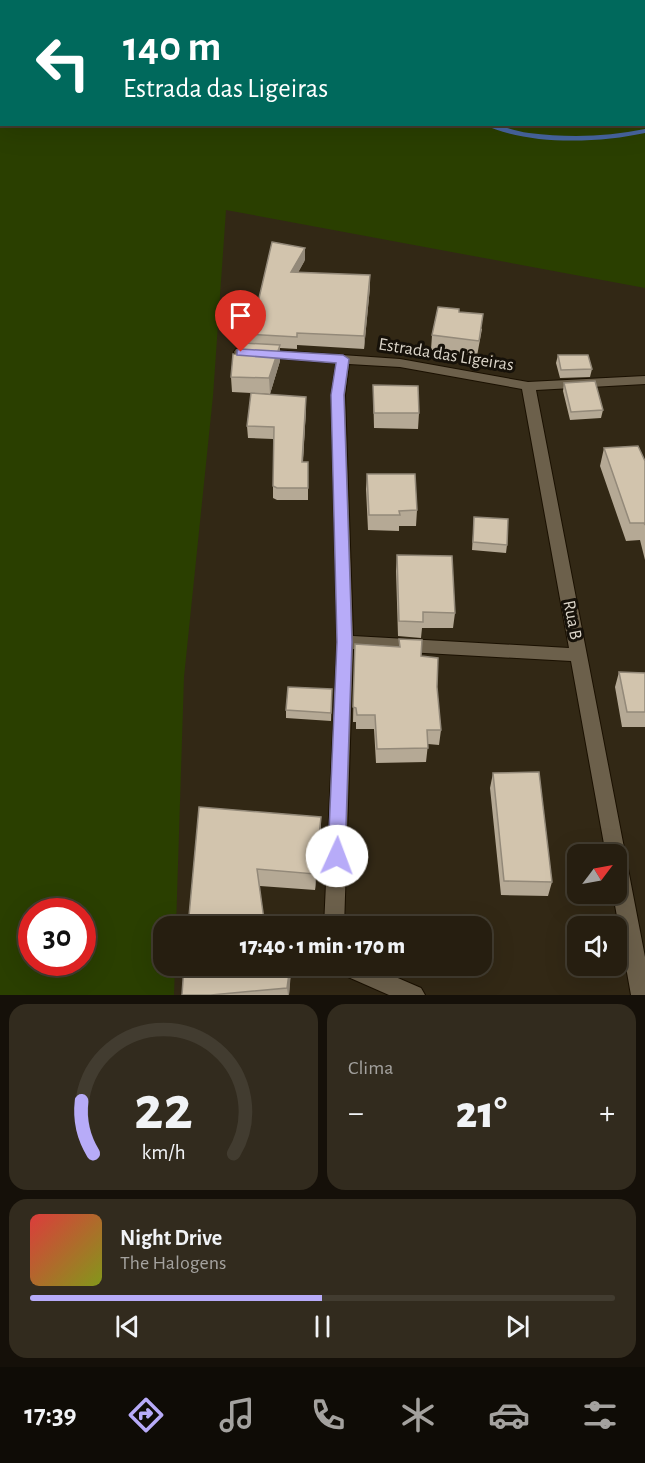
<!DOCTYPE html>
<html lang="pt">
<meta charset="utf-8">
<style>
body{margin:0;font-family:"Alegreya Sans",sans-serif;background:#322b1e;color:#f1f3f6;height:100vh;display:flex;flex-direction:column;font-size:22px;white-space:nowrap}
*{box-sizing:border-box;margin:0}
p{font-size:20px;color:#a4a29f}
.icon{flex:none;width:33px;height:33px;fill:none;stroke:currentColor;stroke-width:2;stroke-linecap:round;stroke-linejoin:round}
.map{position:relative;height:995px;overflow:hidden}
.panel{display:flex;flex-direction:column;gap:9px;padding:9px;background:#151009;flex:1}
.panel>*{flex:none}
.banner{position:absolute;left:0px;top:0px;width:645px;height:126px;box-shadow:0 6px 24px #0002,0 0 0 2px #423c30;background:#00695c;color:#fff;overflow:hidden}
.needle{width:39px;rotate:58deg}
.tools{position:absolute;left:567px;top:844px;display:grid;gap:12px}
.tools a{display:grid;place-items:center;width:60px;height:60px;border-radius:12px;background:#261e10;box-shadow:0 6px 24px #0002,0 0 0 2px #423c30;font-size:30px}
.speed{position:absolute;left:18px;top:898px;display:flex;gap:12px;font-size:30px;font-weight:700;text-align:center}
.speed>*{display:grid;place-content:center;width:78px;height:78px;border-radius:50%;background:#261e10;box-shadow:0 6px 24px #0002,0 0 0 2px #423c30;line-height:1}
.speed .limit{border:9px solid #d22;background:#fff;color:#111}
.pin{position:absolute;display:grid;place-items:center;width:51px;height:51px;color:#fff;margin:-62px -26px;border-radius:50% 50% 50% 0;rotate:-45deg;box-shadow:0 0 6px #0007}
.pin .icon{rotate:45deg}
.me{position:absolute;width:66px;margin:-33px;rotate:2deg;stroke-linejoin:round;filter:drop-shadow(0 0 4px #0008)}
.turn{display:flex;align-items:center;gap:21px;height:126px;padding:0 24px;font-size:27px}
.turn .icon{width:78px;height:78px;stroke-width:2.5}
.turn b{display:block;font-size:42px;line-height:51px}
.big{font-size:45px;font-weight:800;line-height:1.1}
.panel .tile{flex:1;display:flex;flex-direction:column;justify-content:center;gap:9px;min-width:0;padding:0 21px;border-radius:18px;background:#322b1e}
.panel .dial{align-items:center;gap:0}
.dial svg{height:156px;overflow:visible;fill:none;stroke:#423c30;stroke-width:7;stroke-linecap:round;text-anchor:middle}
.dial text{fill:#f1f3f6;stroke:none}
.song{display:flex;align-items:center;gap:18px}
.cover{width:72px;height:72px;border-radius:9px;background:linear-gradient(135deg,hsl(0 70% 55%),hsl(70 70% 35%))}
.played{height:6px;border-radius:3px;background:linear-gradient(90deg,#b7abf8 50%,#423c30 50%)}
.keys{display:flex;justify-content:space-around;direction:ltr}
.heat{display:flex;justify-content:space-between;align-items:center;font-size:33px;direction:ltr}
.panel .tiles{flex:1;display:grid;gap:9px;grid-template-columns:1fr 1fr}
.tile:last-child{grid-column:span 2}
.trip{position:absolute;left:153px;top:916px;width:339px;height:60px;border-radius:18px;background:#261e10;box-shadow:0 6px 24px #0002,0 0 0 2px #423c30;font-weight:800;line-height:60px;text-align:center}
.dock{display:flex;height:96px;justify-content:space-around;align-items:center;background:#0f0c06;color:#a4a29f}
.dock .icon{width:42px;height:42px}
.dock .on{color:#b7abf8}
.dock b{font-size:27px;color:#f1f3f6}
.map>svg:first-child{display:block}
</style>
<div class="map">
<svg width="645" height="995" viewBox="0 0 645 995">
<rect width="100%" height="100%" fill="#322815"/>
<!-- green -->
<path fill="#2a3f00" fill-rule="evenodd" d="M0 0 120 1 2 2V124H644V2L207 1 645 0V288L226 210 213 396 184 677 176 927H164V966H175L174 995H0ZM32 912H82V963H32Z"/>
<g fill="none" stroke-linecap="round" stroke-linejoin="round">
<!-- stream -->
<path fill="#4765a0" fill-rule="evenodd" d="M0 11H2V13H0Z
M483 124C499 124 514 131 529 133 568 138 607 137 645 129V133C599 143 527 146 483 124Z"/>
<!-- minor casing -->
<g stroke="#1a1001" stroke-width="2">
<path id="minor" d="M241 348 400 359 528 382 645 376V384L536 390 645 957V995H631L613 894H616V855H606L571 661 353 649 344 927H324L337 642 331 395 336 363 236 355 234 352 236 349ZM349 364 400 367 522 389 569 648 353 636 345 395Z
M336 966H370L421 988 425 995H389L339 973Z"/>
</g>
<!-- minor -->
<use href="#minor" fill="#6c604b" fill-rule="evenodd"/>
</g>
<!-- wall -->
<path fill="#b5a995" d="M305 260 298 272 370 287 364 349 297 345V349L280 348V361L270 394 232 392 231 377 241 355 245 343 244 334 257 307Z
M459 312 482 329 477 356 431 350 432 335Z
M558 355 592 369 590 377 560 378 556 363Z
M564 383 603 410 601 418 570 420 563 391Z
M373 385 419 413 418 429 374 428Z
M306 409 303 462H308V500H277L273 498V439L248 438 247 426Z
M604 448 645 461V560L640 540 626 541 600 466Z
M367 474 417 510 416 526H399V531L368 530 366 489Z
M474 517 507 545 506 553 472 550Z
M397 555 455 613 453 628H422L421 638 398 636 396 571Z
M399 639 421 656 437 687 441 730 439 745 428 744 426 762 376 763 374 729H356V722H353L355 644 399 647Z
M619 672 645 673V727H622L615 687Z
M332 689 331 721 286 718V710Z
M493 773 552 882 548 896 501 895 490 788Z
M199 807 321 834 315 890 260 886Z
M184 966H291L289 995H182Z"/>
<!-- shaded-wall -->
<path fill="#938979" d="M305 248V260L292 284 291 272Z
M370 275V287L364 349V336Z
M280 345V361L270 394 269 378Z
M306 397V409L302 474V462Z
M321 817V834L315 890V874Z
M290 966H291V973L289 995H288L287 988Z"/>
<!-- building -->
<path fill="#d2c4ad" stroke="#938979" stroke-width="1.5" d="M272 242 305 248 291 272 370 275 364 336 297 333V337L244 334 247 307H257Z
M438 307 459 309V312L483 314 479 341 432 335Z
M243 343 280 345 269 378 231 377 233 354 241 355Z
M558 355H588L592 369 561 370Z
M595 381 603 410 571 412 564 383Z
M373 385 418 386 419 413H374Z
M251 393 306 397 302 462H308V488H277L273 486 274 427 247 426Z
M638 446 645 461V525L644 523H630L604 448Z
M367 474H415L417 510 399 511 400 515H369Z
M474 517 508 519 507 545 473 542Z
M397 555 452 556 455 613 423 612V622L399 621Z
M399 639 422 640 421 656 438 658 437 687 441 730H427L428 748 377 749 375 715H357L356 708 353 707 355 644 400 647Z
M619 672 645 673V712H627Z
M288 687 332 689 331 713 286 710Z
M539 772 552 882 504 881 493 773Z
M199 807 321 817 315 874 257 869 265 927H188Z
M184 966H290L287 988 211 995H182Z"/>
<!-- route -->
<path fill="#b7abf8" stroke="#776fa1" stroke-width="1.5" d="M241 349 343 355 349 359 344 395 352 642 345 856 343 861 337 864 330 861 328 856 337 642 331 395 336 363 237 355V350Z"/>
<g text-anchor="middle" dominant-baseline="central" stroke-width="6" stroke-linejoin="round" paint-order="stroke">
<!-- street labels -->
<g font-size="18" fill="#dbd5c9" stroke="#161109">
<text transform="translate(446 355) rotate(9)">Estrada das Ligeiras</text>
<text transform="translate(572 620) rotate(79)">Rua B</text>
</g>
</g>
</svg>
<div class="tools">
<a><svg class="needle" viewBox="-14 -14 28 28"><path d="M0-13l5 13h-10z" fill="#e53935"/><path d="M0 13l5-13h-10z" fill="#a4a29f"/></svg></a>
<a><svg class="icon" aria-label="sound" viewBox="0 0 24 24"><path d="M4 9h4l5-4v14l-5-4H4zM17 9q2 3 0 6"/></svg></a>
</div>
<div class="speed"><div class="limit">30</div></div>
<div class="pin" style="left:241px;top:352px;background:#d93025"><svg class="icon" aria-label="arrive" viewBox="0 0 24 24"><path d="M6 21V4h12l-3 4 3 4H6"/></svg></div>
<svg class="me" style="left:337px;top:856px" viewBox="-20 -20 40 40"><circle r="19" fill="#fff"/><path d="M0-13L10 11 0 6-10 11z" fill="#b7abf8"/></svg>
<div class="trip">17:40 · 1 min · 170 m</div>
<div class="banner">
<div class="turn"><svg class="icon" aria-label="left" viewBox="0 0 24 24"><path d="M17 20v-9H6M10 6l-5 5 5 5"/></svg><div><b>140 m</b>Estrada das Ligeiras</div></div>
</div>
</div>
<section class="panel">
<div class="tiles">
<div class="tile dial"><svg viewBox="0 0 100 80">
<path d="M14 69A42 42 0 1 1 86 69"/>
<path d="M14 69A42 42 0 0 1 8 42" stroke="#b7abf8"/>
<text x="50" y="56" font-size="32" font-weight="700">22</text>
<text x="50" y="72" font-size="11">km/h</text>
</svg></div>
<div class="tile"><p>Clima</p>
<div class="heat"><a>−</a><b class="big">21°</b><a>+</a></div>
</div>
<div class="tile">
<div class="song"><i class="cover"></i><div><b>Night Drive</b><p>The Halogens</p></div></div>
<div class="played"></div>
<div class="keys"><svg class="icon" aria-label="previous" viewBox="0 0 24 24"><path d="M18 5L8 12l10 7zM5 5v14"/></svg><svg class="icon" aria-label="pause" viewBox="0 0 24 24"><path d="M8 5v14M16 5v14"/></svg><svg class="icon" aria-label="next" viewBox="0 0 24 24"><path d="M6 5l10 7-10 7zM19 5v14"/></svg></div>
</div>
</div>
</section>
<nav class="dock">
<b>17:39</b>
<svg class="icon on" aria-label="directions" viewBox="0 0 24 24"><path d="M12 3l9 9-9 9-9-9zM9 14v-3h6M13 9l2 2-2 2"/></svg>
<svg class="icon" aria-label="music" viewBox="0 0 24 24"><path d="M9 18V5l10-2v13"/><circle cx="6" cy="18" r="3"/><circle cx="16" cy="16" r="3"/></svg>
<svg class="icon" aria-label="phone" viewBox="0 0 24 24"><path d="M5 4h4l2 5-3 2q2 4 5 5l2-3 5 2v4C11 20 4 13 5 4z"/></svg>
<svg class="icon" aria-label="climate" viewBox="0 0 24 24"><path d="M12 3v18M4 7l16 10M4 17L20 7"/></svg>
<svg class="icon" aria-label="car" viewBox="0 0 24 24"><path d="M5 17H2v-5l4-1 3-4h7l3 4 3 1v5h-3M9 17h6M6 11h13"/><circle cx="7" cy="17" r="2"/><circle cx="17" cy="17" r="2"/></svg>
<svg class="icon" aria-label="filters" viewBox="0 0 24 24"><path d="M4 7h16M4 17h16"/><circle cx="9" cy="7" r="2"/><circle cx="15" cy="17" r="2"/></svg>
</nav>
